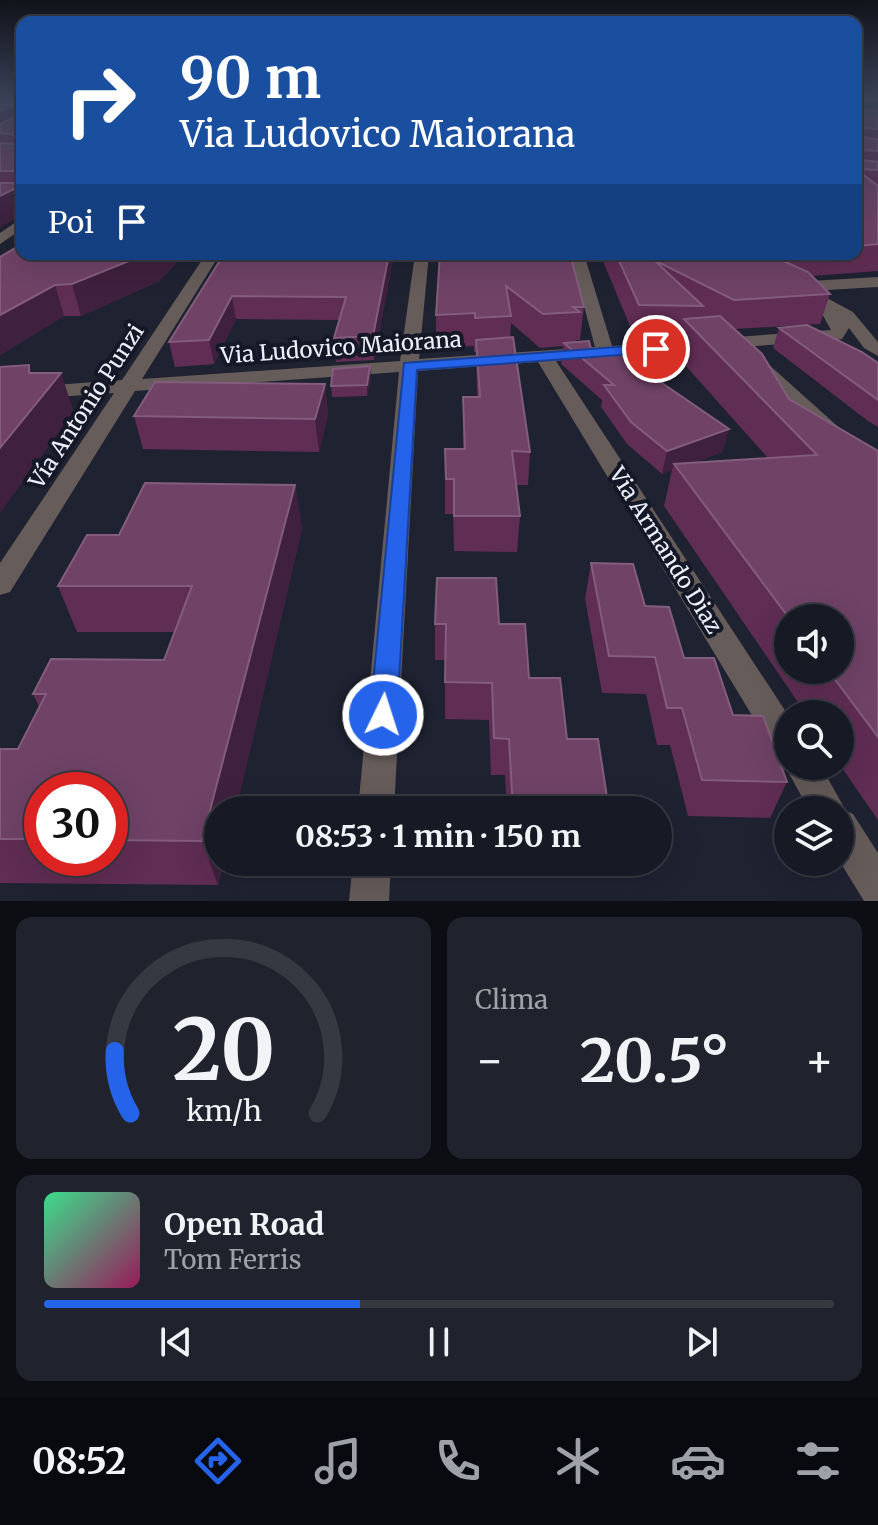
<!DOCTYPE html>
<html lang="it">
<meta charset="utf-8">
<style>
body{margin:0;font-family:Merriweather,serif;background:#20232d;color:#f1f3f6;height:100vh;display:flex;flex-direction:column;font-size:30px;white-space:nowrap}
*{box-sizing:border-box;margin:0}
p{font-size:26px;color:#9ea1a7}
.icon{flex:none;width:44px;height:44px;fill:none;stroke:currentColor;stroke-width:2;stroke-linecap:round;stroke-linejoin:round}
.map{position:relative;height:901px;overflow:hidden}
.details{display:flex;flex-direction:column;gap:16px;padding:16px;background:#0d0e14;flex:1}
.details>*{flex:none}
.banner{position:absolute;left:16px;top:16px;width:846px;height:244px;border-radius:16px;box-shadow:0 8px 32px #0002,0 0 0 2px #363842;background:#1a4fa0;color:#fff;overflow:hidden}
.fabs{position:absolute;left:774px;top:604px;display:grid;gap:16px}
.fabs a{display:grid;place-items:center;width:80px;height:80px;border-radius:50%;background:#171a25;box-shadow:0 8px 32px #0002,0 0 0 2px #363842;font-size:40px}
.speed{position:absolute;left:24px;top:772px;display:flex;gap:16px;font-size:40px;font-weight:700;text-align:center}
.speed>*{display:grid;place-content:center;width:104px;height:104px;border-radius:50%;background:#171a25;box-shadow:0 8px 32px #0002,0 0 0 2px #363842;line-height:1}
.speed .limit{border:12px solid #d22;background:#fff;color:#111}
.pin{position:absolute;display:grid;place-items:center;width:68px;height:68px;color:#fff;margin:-34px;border:4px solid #fff;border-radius:50%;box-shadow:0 2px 8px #0007}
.me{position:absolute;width:88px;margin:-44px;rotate:4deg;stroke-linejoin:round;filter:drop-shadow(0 0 6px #0008)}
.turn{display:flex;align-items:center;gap:28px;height:168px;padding:0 32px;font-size:36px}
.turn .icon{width:104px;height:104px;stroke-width:2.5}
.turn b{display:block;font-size:56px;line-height:68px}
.then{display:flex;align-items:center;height:76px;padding:0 32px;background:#0003;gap:16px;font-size:30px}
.big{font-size:60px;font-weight:700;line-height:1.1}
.details .widget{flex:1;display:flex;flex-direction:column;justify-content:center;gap:12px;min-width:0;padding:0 28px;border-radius:16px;background:#20232d}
.details .dial{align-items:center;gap:0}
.dial svg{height:208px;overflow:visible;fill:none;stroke:#363842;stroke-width:7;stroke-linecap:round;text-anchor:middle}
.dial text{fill:#f1f3f6;stroke:none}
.song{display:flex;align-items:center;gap:24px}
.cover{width:96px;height:96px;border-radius:12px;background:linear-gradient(135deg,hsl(150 70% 55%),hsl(330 70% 35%))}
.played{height:8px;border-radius:4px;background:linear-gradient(90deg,#2563eb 40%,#363842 40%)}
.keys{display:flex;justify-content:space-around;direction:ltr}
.heat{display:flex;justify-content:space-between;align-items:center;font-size:44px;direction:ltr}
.details .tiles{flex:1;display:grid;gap:16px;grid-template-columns:1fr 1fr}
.widget:last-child{grid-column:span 2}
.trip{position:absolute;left:204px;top:796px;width:468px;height:80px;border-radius:40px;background:#171a25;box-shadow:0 8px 32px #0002,0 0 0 2px #363842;font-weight:700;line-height:80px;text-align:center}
.tab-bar{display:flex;height:128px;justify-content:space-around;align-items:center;background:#090a0f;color:#9ea1a7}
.tab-bar .icon{width:56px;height:56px}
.tab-bar .current{color:#2563eb}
.tab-bar b{font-size:36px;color:#f1f3f6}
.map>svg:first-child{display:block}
</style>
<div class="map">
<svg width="878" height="901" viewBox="0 0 878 901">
<rect width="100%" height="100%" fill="#1f2231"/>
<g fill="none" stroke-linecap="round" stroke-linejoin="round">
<!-- minor -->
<path fill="#665c5a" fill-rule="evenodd" d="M22 218V229L0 244V233Z
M206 254H220L142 379 400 361 415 254H429L419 359 595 347 570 254H584L612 346 831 330 815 301 823 296 853 312 878 342V356L864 348 849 328 842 339 836 340 556 361 788 715V766H821L846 811 853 814 878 853V901H864L840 862V810H809L785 766 788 759 776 755 538 362 418 371 394 810H358L399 372 135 391 10 592 0 595V563L114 393 0 401V389L122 380Z
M878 277V287L793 292 785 287 793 282Z
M760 361 767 363 834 423 838 427 834 431H820L753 371 751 367Z
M353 862H391L389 901H349Z"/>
</g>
<!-- wall -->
<path fill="#602d54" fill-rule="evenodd" d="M0 101H22V215L0 227Z
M856 101H878V271L812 276 830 294 820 324 735 329 789 399 878 451V820L840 765V714H806L664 506 672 470 662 474 627 444 601 407 602 400 561 364 563 346 540 348 511 323 510 337 530 452 528 485H516L520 516 517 552 454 551 453 514H445V449H463V397H477L476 352H474V346L436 349V315L440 254 584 307 580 340H576V342L592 353 729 429 722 452 693 463 768 458 676 355 680 336H634L600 254H856ZM788 618H840V670H788Z
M22 254H185L159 281 81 316H64L0 355V257Z
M224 254H394L374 360 336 362 334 338 339 320 236 319 214 364 175 367 169 342Z
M779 328 878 363V427L868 421 773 348Z
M371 377 367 396 332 397 331 386Z
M325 384 328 415 319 452 143 449 134 416Z
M295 485 302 529 218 885 0 883V749H18L39 707 33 694 164 660 174 632H77L58 586 119 535ZM42 790H110V858H42Z
M591 563 645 606 684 658 733 715 787 782 770 818 688 816 670 745H657L646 694 602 693 585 599Z
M435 624H499L529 678 609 810H507L505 775H491L489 720 445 719V660H435Z"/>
<!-- shaded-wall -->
<path fill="#3f203e" d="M878 101V118L856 120 858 102Z
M15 105 21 124 0 133V111Z
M14 189 22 215 0 227V196Z
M146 254H185L159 281 81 316 72 284Z
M389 254H394L374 360 373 336Z
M55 285 64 316 0 355V315Z
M232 296 236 319 214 364 209 340Z
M29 365 41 398 61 373 74 412 0 513V448L29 373Z
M370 366 371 377 367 396V385Z
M325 384 328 415 319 452 315 419Z
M729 429 722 452 677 469 674 464 672 470 662 474 667 451Z
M295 485 302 529 236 810H218V862H223L218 885 202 841Z"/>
<!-- building -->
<path fill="#6f4266" stroke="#835d7d" stroke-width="2" d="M0 101H22V197H17L14 189 0 196V183H16V171H0V143L15 144 18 135 0 133V124L17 116 19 107 15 105 0 111Z
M856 101H867L858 102 862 110H878V129L863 128 859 136 878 140V151L861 150 863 160 878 162V170L856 169Z
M856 169 878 186V244L856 246Z
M22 244V254H146L72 284 55 285 0 315V257Z
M224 254H389L373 336 334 338 346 297 232 296 209 340 169 342Z
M440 254H570L584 307H573L580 312 543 314 506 286 511 316 475 318V313L436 315Z
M616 254H768L808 272 830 294 734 300 654 260 703 306 639 305Z
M720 316 762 354 789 399 878 451V737L828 670H840V618H789L674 464 817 455 684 319Z
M807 325 862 352 878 363V400L779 328Z
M513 337 530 452 512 451 520 516H454V479H446L445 449H465L463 397H480L476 340Z
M589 341 592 353 611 348 729 429 667 451 631 422 604 385H614L564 343Z
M29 365V373H61L0 448V367Z
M370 366 367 385 331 386 333 369Z
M155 382 325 384 315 419 134 416Z
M145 483 295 485 202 841 110 840V790H42V839H0V749H18L46 694H33L51 659 164 660 192 586H58L87 535H119Z
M591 563 633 564 645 606 669 607 684 658H714L733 715 763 716 787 782 702 780 682 708H667L655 657 609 656Z
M437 578H496L499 624H525L529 678H560L567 739H598L609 810H513L509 739 494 738 492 683 445 682 446 624H435Z"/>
<!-- sky -->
<linearGradient id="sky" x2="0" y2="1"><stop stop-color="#11131b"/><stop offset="0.44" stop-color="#3c445a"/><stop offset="1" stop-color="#3c445a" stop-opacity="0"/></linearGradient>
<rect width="878" height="227" fill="url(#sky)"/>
<!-- route -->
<path fill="#2563eb" stroke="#184099" stroke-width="2" d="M656 344 661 346V352L417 370 397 715 393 723 383 726 374 723 370 715 404 363Z"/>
<g text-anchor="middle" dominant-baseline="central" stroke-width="8" stroke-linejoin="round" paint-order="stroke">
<!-- street labels -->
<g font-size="22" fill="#eef1fb" stroke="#151927">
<text transform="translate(341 347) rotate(-4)">Via Ludovico Maiorana</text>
<text transform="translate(86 406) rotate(-57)">Vía Antonio Punzi</text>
<text transform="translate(666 550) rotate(58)">Via Armando Diaz</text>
</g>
</g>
</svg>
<div class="fabs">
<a><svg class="icon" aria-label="sound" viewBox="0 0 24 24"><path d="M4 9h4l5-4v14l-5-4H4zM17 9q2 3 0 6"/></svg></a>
<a><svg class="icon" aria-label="search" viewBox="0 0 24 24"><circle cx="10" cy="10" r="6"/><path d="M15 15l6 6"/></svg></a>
<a><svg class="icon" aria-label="layers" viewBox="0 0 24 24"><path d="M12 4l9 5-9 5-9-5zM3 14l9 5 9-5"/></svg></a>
</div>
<div class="speed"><div class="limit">30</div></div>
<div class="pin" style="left:656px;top:349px;background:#d93025"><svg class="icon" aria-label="arrive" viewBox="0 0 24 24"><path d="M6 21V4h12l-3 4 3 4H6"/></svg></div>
<svg class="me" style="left:383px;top:715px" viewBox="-20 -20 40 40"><circle r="17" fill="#2563eb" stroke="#fff" stroke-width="3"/><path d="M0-11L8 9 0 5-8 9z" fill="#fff"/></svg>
<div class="trip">08:53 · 1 min · 150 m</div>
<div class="banner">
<div class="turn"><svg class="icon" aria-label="right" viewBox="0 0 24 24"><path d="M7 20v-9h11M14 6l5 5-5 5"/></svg><div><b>90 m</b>Via Ludovico Maiorana</div></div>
<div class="then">Poi<svg class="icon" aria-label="arrive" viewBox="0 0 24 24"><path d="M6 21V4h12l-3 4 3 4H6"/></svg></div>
</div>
</div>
<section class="details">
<div class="tiles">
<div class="widget dial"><svg viewBox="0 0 100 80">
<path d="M14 69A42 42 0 1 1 86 69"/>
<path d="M14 69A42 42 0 0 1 8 45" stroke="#2563eb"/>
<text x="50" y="56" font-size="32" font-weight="700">20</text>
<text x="50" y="72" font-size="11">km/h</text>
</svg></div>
<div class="widget"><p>Clima</p>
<div class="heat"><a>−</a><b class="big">20.5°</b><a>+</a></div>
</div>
<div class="widget">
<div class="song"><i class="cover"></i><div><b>Open Road</b><p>Tom Ferris</p></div></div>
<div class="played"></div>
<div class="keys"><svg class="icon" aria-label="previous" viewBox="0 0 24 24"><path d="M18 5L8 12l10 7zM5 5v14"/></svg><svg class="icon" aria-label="pause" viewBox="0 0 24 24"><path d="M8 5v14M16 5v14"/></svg><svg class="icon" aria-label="next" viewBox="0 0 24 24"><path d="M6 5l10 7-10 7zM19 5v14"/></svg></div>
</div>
</div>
</section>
<nav class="tab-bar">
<b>08:52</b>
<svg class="icon current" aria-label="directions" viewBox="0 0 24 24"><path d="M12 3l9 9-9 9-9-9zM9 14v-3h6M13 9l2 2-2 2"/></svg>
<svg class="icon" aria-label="music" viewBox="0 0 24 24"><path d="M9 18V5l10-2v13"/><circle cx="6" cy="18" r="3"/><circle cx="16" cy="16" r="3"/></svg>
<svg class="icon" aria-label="phone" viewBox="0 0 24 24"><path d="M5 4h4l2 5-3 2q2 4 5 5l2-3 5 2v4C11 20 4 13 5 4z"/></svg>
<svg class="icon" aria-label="climate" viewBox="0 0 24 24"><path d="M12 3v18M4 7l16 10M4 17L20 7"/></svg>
<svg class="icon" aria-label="car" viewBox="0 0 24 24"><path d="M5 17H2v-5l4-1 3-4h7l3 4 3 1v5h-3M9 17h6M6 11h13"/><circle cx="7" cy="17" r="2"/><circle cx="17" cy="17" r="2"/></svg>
<svg class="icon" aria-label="filters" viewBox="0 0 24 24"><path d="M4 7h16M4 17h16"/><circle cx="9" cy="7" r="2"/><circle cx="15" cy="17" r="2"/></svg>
</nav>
